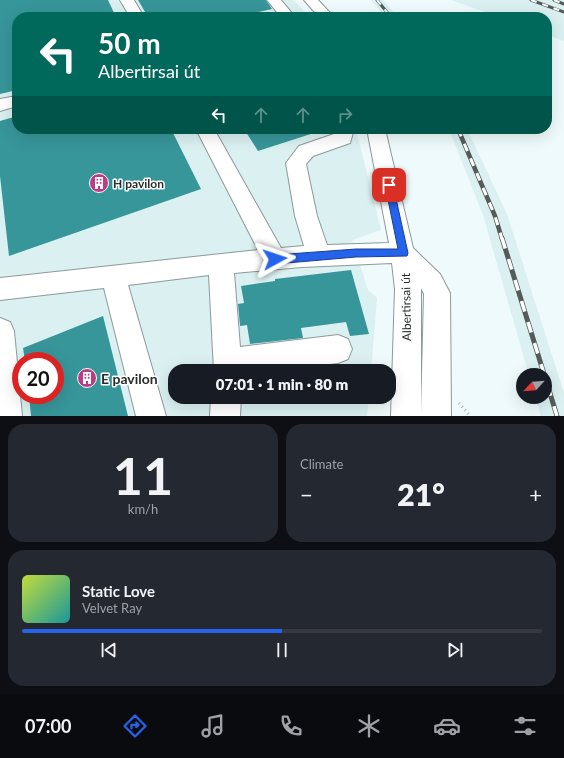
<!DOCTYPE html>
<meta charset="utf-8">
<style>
body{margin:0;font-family:Lato,sans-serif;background:#242831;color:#f1f3f6;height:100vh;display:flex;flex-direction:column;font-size:15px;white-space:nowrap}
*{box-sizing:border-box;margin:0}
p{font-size:13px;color:#9ea1a6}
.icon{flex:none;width:22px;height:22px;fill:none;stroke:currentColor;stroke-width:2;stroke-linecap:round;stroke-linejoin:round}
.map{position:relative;height:416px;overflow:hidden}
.details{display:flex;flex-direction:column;gap:8px;padding:8px;background:#0d0f14;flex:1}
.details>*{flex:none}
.hud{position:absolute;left:12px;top:12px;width:540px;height:122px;border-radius:16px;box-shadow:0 4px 16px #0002;background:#00695c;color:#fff;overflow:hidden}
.needle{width:26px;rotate:244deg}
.tools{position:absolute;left:516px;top:368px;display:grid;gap:8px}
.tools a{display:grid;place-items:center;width:36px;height:36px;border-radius:50%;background:#171b24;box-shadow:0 4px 16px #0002;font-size:20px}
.speed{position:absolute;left:12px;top:352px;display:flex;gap:8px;font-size:20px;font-weight:700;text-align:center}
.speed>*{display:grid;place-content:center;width:52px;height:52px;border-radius:50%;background:#171b24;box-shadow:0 4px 16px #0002;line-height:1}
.speed .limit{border:6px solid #d22;background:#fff;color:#111}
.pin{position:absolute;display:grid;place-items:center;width:34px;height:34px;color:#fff;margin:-17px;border-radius:8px;box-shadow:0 2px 6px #0006}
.me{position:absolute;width:44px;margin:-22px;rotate:85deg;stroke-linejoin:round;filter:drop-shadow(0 0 3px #0008)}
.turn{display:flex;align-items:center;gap:14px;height:84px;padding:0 20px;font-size:18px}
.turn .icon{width:52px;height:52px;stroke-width:2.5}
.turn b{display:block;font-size:28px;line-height:34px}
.lanes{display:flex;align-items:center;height:38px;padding:0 20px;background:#0003;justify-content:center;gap:20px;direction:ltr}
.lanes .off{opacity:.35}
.big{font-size:30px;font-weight:800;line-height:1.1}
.details .card{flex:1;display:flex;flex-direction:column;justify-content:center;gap:6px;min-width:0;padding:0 14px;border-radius:16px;background:#242831}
.details .dial{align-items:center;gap:0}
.dial b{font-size:52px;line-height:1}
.song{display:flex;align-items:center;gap:12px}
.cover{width:48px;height:48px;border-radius:6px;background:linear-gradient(135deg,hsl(70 70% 55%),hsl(180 70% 35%))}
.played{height:4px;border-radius:2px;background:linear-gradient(90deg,#2563eb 50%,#363941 50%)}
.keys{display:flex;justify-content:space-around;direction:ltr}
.heat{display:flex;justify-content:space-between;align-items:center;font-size:22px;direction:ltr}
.details .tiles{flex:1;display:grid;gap:8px;grid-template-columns:1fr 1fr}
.card:last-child{grid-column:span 2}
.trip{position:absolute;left:168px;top:364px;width:228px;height:40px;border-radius:16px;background:#171b24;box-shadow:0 4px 16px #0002;font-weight:800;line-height:40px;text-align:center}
.dock{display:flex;height:64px;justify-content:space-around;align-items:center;background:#090b0e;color:#9ea1a6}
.dock .icon{width:28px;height:28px}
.dock .active{color:#2563eb}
.dock b{font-size:18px;color:#f1f3f6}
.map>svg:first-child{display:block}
</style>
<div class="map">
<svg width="564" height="416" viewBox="0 0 564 416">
<rect width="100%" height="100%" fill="#eefafb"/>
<!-- built -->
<path fill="#daf0f1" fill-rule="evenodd" d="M0 0H293L297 3 308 17H17V129H356L381 230 352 240 368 290 377 298 371 371H175V397H369L367 416H0ZM21 361H55V395H21Z
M371 0H383L398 17H385Z
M451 0H564V41L547 35V17H499Z
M449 129H467L507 214 564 393V416H541L535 397H545V375H529L483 215Z"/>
<!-- building -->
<path fill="#37969a" d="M0 0H108L116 17H17V90L0 94Z
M138 0H266L272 9 236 17H148Z
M17 116V129H171L201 189 9 256 0 176V121Z
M244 129H316L317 132 258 151Z
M351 270 369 334 350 336 346 322 301 328 303 338 250 344 247 325 240 326 238 304 244 303 241 286 275 281V279Z
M103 316 128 416H31L29 395H55V361H25L23 348Z"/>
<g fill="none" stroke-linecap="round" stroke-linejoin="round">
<!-- minor casing -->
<g stroke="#8d9999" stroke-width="2">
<path id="minor" d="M120 0H134L144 17H130Z
M267 0H281L295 17H281Z
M304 0H318L334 17H319Z
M17 96V106L0 111V99Z
M196 129H214L281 248 304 246 295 216 286 163 299 146 334 134 336 129H354L350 143 313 156 306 164 317 216 327 245 389 243 367 129H385L413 248 440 274 450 293 451 416H391L395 289 392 263 302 267 234 273 240 347 338 335 348 339 352 349 348 359 338 363 271 371H214L209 275 128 285 166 416H136L104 288 0 300V278L258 250ZM421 288 424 294 421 413Z
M0 318 10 322 14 331 22 416H0Z
M211 397H241L240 416H210Z"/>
</g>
<!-- path -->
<path stroke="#aab3b4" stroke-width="3" stroke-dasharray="1 3.5" stroke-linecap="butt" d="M459 403 470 416"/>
<!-- minor -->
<use href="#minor" fill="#fff" fill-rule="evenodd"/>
<!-- rail-far2 casing -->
<g stroke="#555b5b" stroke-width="3">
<path id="rail-far2" d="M377 0 391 17
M531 0 564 12
M554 0 564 4"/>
</g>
<!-- rail-far1 casing -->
<g stroke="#555b5b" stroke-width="4.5">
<path id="rail-far1" d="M458 129 495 216 502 239"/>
</g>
<!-- rail casing -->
<g stroke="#555b5b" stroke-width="5">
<path id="rail" d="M502 238 557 416"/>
</g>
<!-- rail-far2 -->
<use href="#rail-far2" stroke="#fff" stroke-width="2" stroke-dasharray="6" stroke-linecap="butt"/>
<!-- rail-far1 -->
<use href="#rail-far1" stroke="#fff" stroke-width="3" stroke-dasharray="8" stroke-linecap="butt"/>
<!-- rail -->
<use href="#rail" stroke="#fff" stroke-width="3.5" stroke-dasharray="11" stroke-linecap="butt"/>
</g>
<!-- route -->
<path fill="#2563eb" stroke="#184099" d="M389 182 393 185 408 253 407 256 356 257 275 264 271 262 270 259 275 255 356 249H398L385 185Z"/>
<!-- icons -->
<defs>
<g id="building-disc" transform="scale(1)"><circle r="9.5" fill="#bc3b86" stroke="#fff"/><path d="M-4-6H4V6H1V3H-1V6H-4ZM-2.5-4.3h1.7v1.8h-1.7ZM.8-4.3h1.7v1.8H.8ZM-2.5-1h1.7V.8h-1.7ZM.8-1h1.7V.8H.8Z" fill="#fff"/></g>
</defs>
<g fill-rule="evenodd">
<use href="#building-disc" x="99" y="183"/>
<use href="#building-disc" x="87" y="378"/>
</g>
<g text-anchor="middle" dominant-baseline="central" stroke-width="3" stroke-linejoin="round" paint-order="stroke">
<!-- poi labels -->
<g font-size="12" font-weight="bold" fill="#282c2c" stroke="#fff" text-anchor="start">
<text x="113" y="183">H pavilon</text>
</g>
<!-- street labels -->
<g font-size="12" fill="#282c2c" stroke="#fff">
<text transform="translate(406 307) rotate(-91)">Albertirsai út</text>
</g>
<!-- near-poi labels -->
<g font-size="14" font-weight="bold" fill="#282c2c" stroke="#fff" text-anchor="start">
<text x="101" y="378">E pavilon</text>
</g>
</g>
</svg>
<div class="tools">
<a><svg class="needle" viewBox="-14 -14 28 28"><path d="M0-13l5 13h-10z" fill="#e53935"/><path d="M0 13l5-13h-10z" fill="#9ea1a6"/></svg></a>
</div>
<div class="speed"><div class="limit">20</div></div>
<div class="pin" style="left:389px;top:185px;background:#d93025"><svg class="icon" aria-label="arrive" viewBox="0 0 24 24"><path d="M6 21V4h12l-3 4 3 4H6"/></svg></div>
<svg class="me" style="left:275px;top:259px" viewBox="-20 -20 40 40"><path d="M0-17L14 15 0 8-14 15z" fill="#2563eb" stroke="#fff" stroke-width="4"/></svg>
<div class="trip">07:01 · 1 min · 80 m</div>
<div class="hud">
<div class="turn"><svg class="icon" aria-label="left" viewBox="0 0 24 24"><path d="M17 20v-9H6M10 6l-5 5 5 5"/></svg><div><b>50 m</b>Albertirsai út</div></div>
<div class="lanes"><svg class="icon" aria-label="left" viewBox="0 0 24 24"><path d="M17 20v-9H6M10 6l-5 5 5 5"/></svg><svg class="icon off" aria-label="ahead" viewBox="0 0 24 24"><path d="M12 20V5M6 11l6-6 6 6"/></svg><svg class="icon off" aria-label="ahead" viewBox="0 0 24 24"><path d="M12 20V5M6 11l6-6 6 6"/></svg><svg class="icon off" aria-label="right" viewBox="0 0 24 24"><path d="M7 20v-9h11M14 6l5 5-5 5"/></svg></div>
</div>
</div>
<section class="details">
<div class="tiles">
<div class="card dial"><b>11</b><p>km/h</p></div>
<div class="card"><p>Climate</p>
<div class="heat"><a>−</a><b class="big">21°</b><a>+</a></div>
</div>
<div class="card">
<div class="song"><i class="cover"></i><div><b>Static Love</b><p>Velvet Ray</p></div></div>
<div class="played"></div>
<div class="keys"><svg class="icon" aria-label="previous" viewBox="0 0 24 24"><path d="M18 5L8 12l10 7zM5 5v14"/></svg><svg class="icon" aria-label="pause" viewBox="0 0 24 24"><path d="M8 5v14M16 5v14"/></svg><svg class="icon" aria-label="next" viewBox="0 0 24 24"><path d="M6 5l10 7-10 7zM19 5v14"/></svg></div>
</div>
</div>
</section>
<nav class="dock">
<b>07:00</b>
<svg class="icon active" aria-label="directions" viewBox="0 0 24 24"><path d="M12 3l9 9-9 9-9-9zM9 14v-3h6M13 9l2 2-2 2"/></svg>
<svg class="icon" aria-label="music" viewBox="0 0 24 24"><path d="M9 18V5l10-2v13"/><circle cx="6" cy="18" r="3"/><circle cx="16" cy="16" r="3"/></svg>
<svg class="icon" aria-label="phone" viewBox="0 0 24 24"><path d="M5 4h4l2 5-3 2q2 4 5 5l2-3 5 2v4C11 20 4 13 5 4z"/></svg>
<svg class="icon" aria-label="climate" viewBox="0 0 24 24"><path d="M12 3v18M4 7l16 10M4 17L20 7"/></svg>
<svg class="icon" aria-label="car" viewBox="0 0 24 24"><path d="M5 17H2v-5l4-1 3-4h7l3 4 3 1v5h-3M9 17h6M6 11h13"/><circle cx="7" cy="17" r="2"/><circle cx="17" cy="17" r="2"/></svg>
<svg class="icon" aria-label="filters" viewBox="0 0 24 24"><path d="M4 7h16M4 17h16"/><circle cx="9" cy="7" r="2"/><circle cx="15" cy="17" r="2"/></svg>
</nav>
